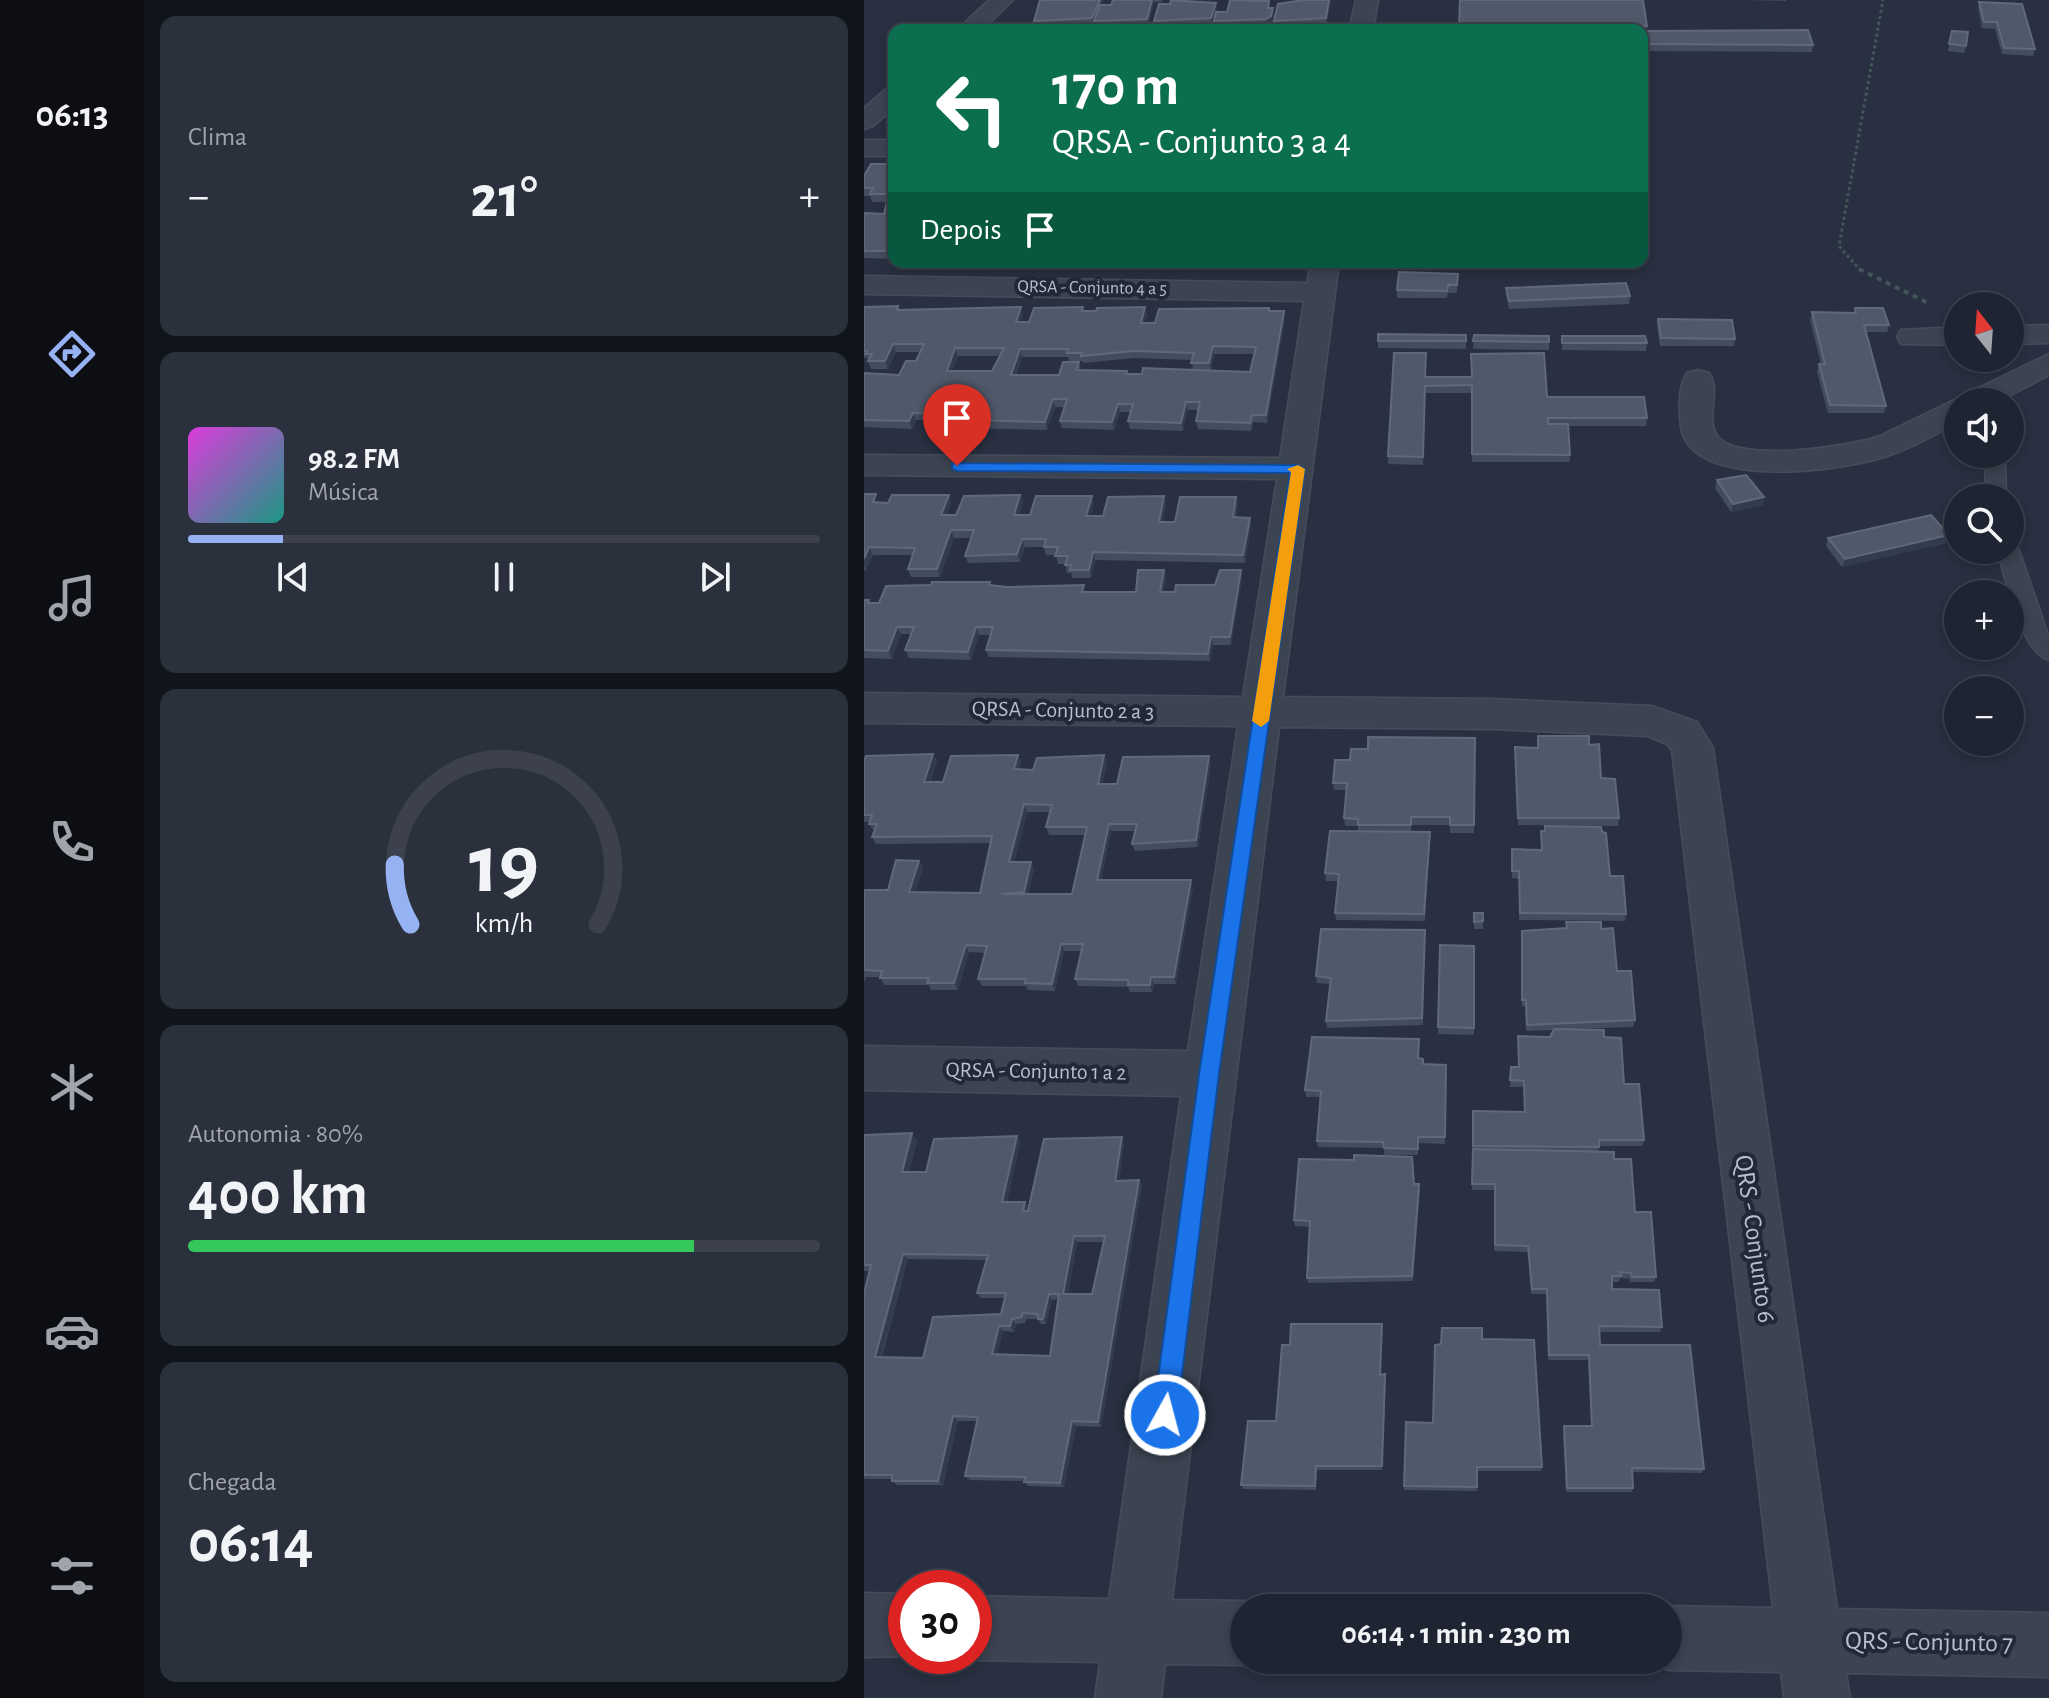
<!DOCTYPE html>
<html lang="pt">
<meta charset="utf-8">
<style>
body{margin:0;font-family:"Alegreya Sans",sans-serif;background:#2b303d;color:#f1f3f6;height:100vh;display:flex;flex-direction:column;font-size:30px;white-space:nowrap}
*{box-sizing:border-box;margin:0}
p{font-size:26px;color:#a1a4ab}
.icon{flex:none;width:44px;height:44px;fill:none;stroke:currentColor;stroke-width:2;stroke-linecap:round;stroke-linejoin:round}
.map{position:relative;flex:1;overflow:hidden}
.panel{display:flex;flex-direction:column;gap:16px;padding:16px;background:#10141b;width:720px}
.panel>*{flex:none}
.hud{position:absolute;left:24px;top:24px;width:760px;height:244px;border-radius:16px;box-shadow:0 4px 12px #0003,0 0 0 2px #3c414d;background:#0b6e4f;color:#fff;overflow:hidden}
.needle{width:52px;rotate:343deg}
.buttons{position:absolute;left:1080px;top:292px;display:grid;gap:16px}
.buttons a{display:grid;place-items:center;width:80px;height:80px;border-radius:50%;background:#1e2431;box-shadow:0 4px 12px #0003,0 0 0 2px #3c414d;font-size:40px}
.speed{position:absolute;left:24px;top:1570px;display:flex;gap:16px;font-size:40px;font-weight:700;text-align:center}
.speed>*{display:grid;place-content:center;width:104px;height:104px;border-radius:50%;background:#1e2431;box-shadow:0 4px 12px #0003,0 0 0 2px #3c414d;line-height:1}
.speed .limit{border:12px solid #d22;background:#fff;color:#111}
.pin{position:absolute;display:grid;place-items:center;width:68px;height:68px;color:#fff;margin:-82px -34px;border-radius:50% 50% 50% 0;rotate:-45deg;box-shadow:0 0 8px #0007}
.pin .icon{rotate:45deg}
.me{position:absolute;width:88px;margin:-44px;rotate:7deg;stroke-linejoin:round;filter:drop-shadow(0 0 6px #0008)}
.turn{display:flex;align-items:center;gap:28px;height:168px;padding:0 32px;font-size:36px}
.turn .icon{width:104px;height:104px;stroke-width:2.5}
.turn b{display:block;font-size:56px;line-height:68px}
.then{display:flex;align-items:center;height:76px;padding:0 32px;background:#0003;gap:16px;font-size:30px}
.big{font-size:60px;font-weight:600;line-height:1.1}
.panel .card{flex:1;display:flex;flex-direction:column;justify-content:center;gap:12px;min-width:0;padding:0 28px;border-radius:16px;background:#2b303d}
.panel .dial{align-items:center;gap:0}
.dial svg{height:208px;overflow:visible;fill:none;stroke:#3c414d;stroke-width:7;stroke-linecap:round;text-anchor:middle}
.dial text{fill:#f1f3f6;stroke:none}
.song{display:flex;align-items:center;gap:24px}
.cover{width:96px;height:96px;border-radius:12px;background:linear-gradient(135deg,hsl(300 70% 55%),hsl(170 70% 35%))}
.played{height:8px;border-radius:4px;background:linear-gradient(90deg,#96b2f3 15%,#3c414d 15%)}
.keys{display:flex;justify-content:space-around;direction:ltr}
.heat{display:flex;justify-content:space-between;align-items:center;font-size:44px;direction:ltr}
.charge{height:12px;border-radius:6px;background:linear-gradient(90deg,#34c759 80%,#3c414d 0)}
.trip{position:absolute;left:366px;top:1594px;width:452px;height:80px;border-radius:40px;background:#1e2431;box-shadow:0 4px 12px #0003,0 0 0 2px #3c414d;font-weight:600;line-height:80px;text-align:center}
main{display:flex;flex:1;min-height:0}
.tabs{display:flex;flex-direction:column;width:144px;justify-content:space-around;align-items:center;background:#0c0e14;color:#a1a4ab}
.tabs .icon{width:56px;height:56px}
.tabs .on{color:#96b2f3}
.tabs b{font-size:36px;color:#f1f3f6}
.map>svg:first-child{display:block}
</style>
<main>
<nav class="tabs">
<b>06:13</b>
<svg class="icon on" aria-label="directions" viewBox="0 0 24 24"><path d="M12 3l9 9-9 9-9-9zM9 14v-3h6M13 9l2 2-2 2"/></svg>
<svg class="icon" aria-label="music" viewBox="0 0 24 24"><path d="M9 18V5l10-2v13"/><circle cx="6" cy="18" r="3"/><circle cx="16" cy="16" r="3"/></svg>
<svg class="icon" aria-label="phone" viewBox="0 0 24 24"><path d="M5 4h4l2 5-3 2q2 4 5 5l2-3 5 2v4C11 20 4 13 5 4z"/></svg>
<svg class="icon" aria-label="climate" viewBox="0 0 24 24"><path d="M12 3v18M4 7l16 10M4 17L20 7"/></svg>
<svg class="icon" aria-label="car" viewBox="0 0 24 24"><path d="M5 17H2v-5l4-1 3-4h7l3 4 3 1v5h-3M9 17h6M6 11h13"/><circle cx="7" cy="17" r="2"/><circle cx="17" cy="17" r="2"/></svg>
<svg class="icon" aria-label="filters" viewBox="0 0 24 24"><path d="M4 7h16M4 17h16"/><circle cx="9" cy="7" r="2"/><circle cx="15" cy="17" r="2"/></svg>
</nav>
<section class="panel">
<div class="card"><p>Clima</p>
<div class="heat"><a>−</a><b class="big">21°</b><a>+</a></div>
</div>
<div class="card">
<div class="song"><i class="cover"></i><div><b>98.2 FM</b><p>Música</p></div></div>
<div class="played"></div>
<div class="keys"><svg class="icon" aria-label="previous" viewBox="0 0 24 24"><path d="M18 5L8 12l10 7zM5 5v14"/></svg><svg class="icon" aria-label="pause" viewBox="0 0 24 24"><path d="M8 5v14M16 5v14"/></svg><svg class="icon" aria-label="next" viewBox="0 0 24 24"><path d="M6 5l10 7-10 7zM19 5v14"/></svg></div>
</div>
<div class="card dial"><svg viewBox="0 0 100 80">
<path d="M14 69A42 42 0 1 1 86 69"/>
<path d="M14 69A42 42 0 0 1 8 46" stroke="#96b2f3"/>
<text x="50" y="56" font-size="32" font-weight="700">19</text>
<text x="50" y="72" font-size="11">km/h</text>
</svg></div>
<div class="card"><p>Autonomia · 80%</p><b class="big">400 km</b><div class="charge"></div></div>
<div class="card"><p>Chegada</p><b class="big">06:14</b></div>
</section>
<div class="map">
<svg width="1185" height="1698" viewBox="0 0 1185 1698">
<rect width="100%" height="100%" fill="#283041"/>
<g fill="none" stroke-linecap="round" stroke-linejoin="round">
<!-- service casing -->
<g stroke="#464c5a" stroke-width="3">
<path id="service" d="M1121 454H1141L1142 498H1122Z
M1146 544 1155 550 1185 638V660C1156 652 1142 578 1133 550H1146Z"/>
</g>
<!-- minor casing -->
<g stroke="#464c5a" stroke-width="3">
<path id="minor" d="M125 0H149L118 30H93Z
M492 0H514L509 30H485Z
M30 88V108L9 126 0 129V108L21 90Z
M0 140H30V156H0Z
M447 262H475L419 697 628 699 788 706 833 722 849 748 973 1609 1185 1613V1677L982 1673 986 1698H920L917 1672 804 1670 781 1661 804 1660V1608H799L804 1606 909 1608 808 750 803 744 784 736 628 729 415 727 308 1600 380 1601 397 1608H380V1660H392L380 1665 301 1664 297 1698H231L236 1662 110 1660 100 1656H110V1596L245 1599 317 1096 0 1090V1046L324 1051 374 726 0 723V693L379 697 413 479 0 475V455L416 458 440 301 0 294V276L443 283Z
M1185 325V343L1146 344V326Z
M1094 327V345L1037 344 1033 337 1037 330Z
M1185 354V375L1133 402H1094V422C1069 436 1044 450 1017 458 973 471 827 491 817 427 815 411 814 386 823 373L834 370 845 373C857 390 842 416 852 434 868 465 989 446 1016 436Z
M0 1593 42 1594V1656H47L0 1657Z"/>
</g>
<!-- path-far1 -->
<path stroke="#435659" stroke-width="3" stroke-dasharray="3 3" stroke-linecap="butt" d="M997 271 975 246 1019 0"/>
<!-- path -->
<path stroke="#435659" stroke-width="4" stroke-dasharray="5 5" stroke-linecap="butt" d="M995 269 1064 303"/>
<!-- service -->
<use href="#service" fill="#3c4351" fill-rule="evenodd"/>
<!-- minor -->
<use href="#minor" fill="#3c4351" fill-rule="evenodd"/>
</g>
<!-- wall -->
<path fill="#434d5e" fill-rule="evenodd" d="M249 0H298V2H290L284 25 232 28 231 23 229 25 172 28 170 21 239 3 238 5H247Z
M596 0 783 26V31L949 45 948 52 778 51V30H595Z
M879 0H922V1Z
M467 2 462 25 410 28V21Z
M1115 2 1171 49 1169 56 1138 54 1131 29 1118 28 1114 8Z
M406 8 410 14 408 23 403 25 350 28V21L363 12Z
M353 10 348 25 291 28 290 21Z
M1088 31 1102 46 1100 53 1084 51Z
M30 164V259L0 258V213L20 214 23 202H8L6 196H0V176Z
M594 274 593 293H584L583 298H533V290Z
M642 288 766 296 765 304 645 309 642 295Z
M34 306 36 310 159 315 156 322H165L220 311 281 307 283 315 280 323H291L406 311 421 319 403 423 389 422 387 431 334 429 332 421 335 410H324L319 431 266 429 264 421 267 412H256L250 430 198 428 196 421 200 407H191L183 430 63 427 61 420H52L48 429 0 427V373L35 375 52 361 57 352H32L24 369H7L3 358H0V307ZM350 354H390L386 372 347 370ZM94 356H136L128 371H88ZM158 357H204L205 361H219V363L270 358 328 360 329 370 278 374 217 370 215 362 195 375H152Z
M991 308 1025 325 1023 332H1002L1022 406 1020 413H964L953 372 955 364H957L946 320 948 312 990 313Z
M794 319 871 339 870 346H796L793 327Z
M602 335V349L514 348V341Z
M610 335 685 336V350L609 349Z
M698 336 783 343 782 351 698 350Z
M561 377 683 397 783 418 782 426H704L706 462H608V393H561L559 465 524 464V456Z
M853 480 900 497 899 505 867 512 851 488Z
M0 494 15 503 87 502 83 515H92L156 495 159 503 155 515H166L230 503 226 516H239L302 504 298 522H311L372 497 374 504 372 517 387 525 381 563 231 560 227 578H208L207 573H203L201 564H194L192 555H182L180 547H161L156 562 104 563 101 556 107 538H90L76 577H47L44 569 48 555H9L2 570H0Z
M964 538 1082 543 978 567 962 546Z
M300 570 302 578 299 592H311L351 585 377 570 378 578 367 645H349L346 661 125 657 122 650 127 635H115L107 660 45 658 41 650 47 634H37L28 659 0 658V600L6 603H15L67 585 126 582 127 585 143 587 223 592H272Z
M674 736 725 745 737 778 755 818 754 826 654 825 651 747 673 748Z
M611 738 610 833H586V825H547V832H566L561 921 472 920 471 913 474 881H462L461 873 494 832V826H481L480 818 482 790H470L469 783 486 760 504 749Z
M69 754 73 761 66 782H79L154 755 157 762 155 769 169 770 240 755 243 763 238 784H253L347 764 334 847 271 851 268 844 271 831H247L237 880 329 887 312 984H290L288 992H266L264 987 214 986 211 979 218 951H200L191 991 164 990 162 986H118L114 979 121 953 105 952 94 990H67L65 985H20L16 977H2L0 982V890H24L55 861 59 868 51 892 116 893 127 843 12 844 8 837 10 831 5 824 6 822H0V761ZM163 812H186L182 827 185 835H221L208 894H164L170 869 150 862Z
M677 831 746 876 762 914 761 921 655 920V879L648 878 647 857 677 850Z
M610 913 619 921V929H610Z
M702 922 737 929 771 1020 769 1027 707 1029 740 1037 760 1084 780 1140 778 1146H735L734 1151 750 1159 771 1212 792 1277 790 1282H766V1279L756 1278 755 1282H748V1289L798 1327 796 1332H736V1345L840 1469 838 1473 768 1472 769 1488 768 1492H702L699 1430 700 1426H727L724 1360H684L682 1294H667L664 1252 630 1251V1190H608L609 1111 660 1112 659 1087H646L647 1067H654V1036L686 1037 689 1030 662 1031 661 1006 658 1007 657 938 702 928Z
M561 930 559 1025 463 1028 462 1021 466 984 453 983 452 976Z
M576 945 610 946V1035L574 1034Z
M555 1058 559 1064 582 1065 581 1144 554 1143V1155H520V1148L454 1147 453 1141 457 1097H442L441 1090Z
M0 1135 53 1140 45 1172H62L153 1136 156 1142 143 1202 165 1208 260 1144 255 1180H275L278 1186 237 1427 212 1426 200 1487 164 1486 160 1481 106 1480 101 1476 113 1421H94L79 1485H33L28 1481V1479H0V1293L5 1271H0ZM213 1242H239L228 1294H204ZM44 1259 122 1260 113 1293 117 1298H141L137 1314 59 1358 18 1357ZM194 1299 186 1356 133 1355 139 1331 150 1332 152 1324 161 1323 162 1319H174L177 1324H182L188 1300Z
M550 1184 556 1190 549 1281 444 1283 443 1278 446 1227 431 1226 430 1220Z
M518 1324 517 1375 522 1379 518 1470H453L452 1490 379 1489 377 1485 412 1421 426 1345Z
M618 1339 678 1467 677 1471H613V1491L540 1490V1486L569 1423Z"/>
<!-- shaded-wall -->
<path fill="#333c4e" d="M236 0H239V3L229 25 228 18Z
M288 0H290V2L284 25 283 19Z
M465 0H467V2L462 25V18Z
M352 3 353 10 348 25 347 18Z
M409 8 410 14 408 23 403 25 402 19Z
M157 307 159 315 154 330 152 322Z
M281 307 283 315 278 331 277 323Z
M420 311 421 319 403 423 402 415Z
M29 344 32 352 24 369 21 361Z
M349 346 350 354 347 370 345 363Z
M91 348 94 356 85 379 83 371Z
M156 349 158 357 149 382 147 375Z
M189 399 191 407 183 430 181 422Z
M322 402 324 410 319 431 317 423Z
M254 404 256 412 250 430 248 422Z
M49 413 52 420 48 429 45 421Z
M85 495 87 502 80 523 77 515Z
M156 495 159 503 153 522 150 515Z
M228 496 230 503 224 524 222 516Z
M300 496 302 504 296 530 295 522Z
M372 497 374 504 370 525 369 517Z
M900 497 899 505 867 512 869 504Z
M386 518 387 525 381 563 379 555Z
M87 530 90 538 76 577 73 569Z
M1085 535 1082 543 978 567 981 559Z
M158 539 161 547 156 562 153 554Z
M5 547 9 555 2 570 0 564V559Z
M229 552 231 560 227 578 225 570Z
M300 570 302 578 297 600 296 592Z
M377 570 378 578 367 645 366 637Z
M33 627 37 634 28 659 24 651Z
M112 627 115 635 107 660 104 652Z
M347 637 349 645 346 661 344 654Z
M69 754 73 761 63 789 60 782Z
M154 755 157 762 153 777 150 769Z
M240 755 243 763 236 791 234 784Z
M345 756 347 764 334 847 332 840Z
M160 804 163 812 149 869 145 862Z
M245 824 247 831 236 887 233 880Z
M55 861 59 868 48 899 45 892Z
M167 862 170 869 163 899 160 892Z
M327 880 329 887 312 984 310 977Z
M197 944 200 951 191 991 188 984Z
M102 945 105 952 94 990 90 983Z
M287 977 290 984 288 992 286 985Z
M48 1133 53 1140 43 1178 38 1172Z
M153 1136 156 1142 142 1208 138 1202Z
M258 1137 260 1144 254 1187 251 1181Z
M275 1180 278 1186 237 1427 234 1422Z
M161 1202 165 1208 163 1217 159 1211Z
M210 1236 213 1242 203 1299 199 1294Z
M39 1254 44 1259 16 1362 11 1357Z
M185 1294 188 1300 182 1324 179 1319Z
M148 1319 152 1324 150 1332 146 1326Z
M135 1326 139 1331 132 1359 128 1354Z
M521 1374 522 1379 518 1470V1466Z
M89 1416 94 1421 79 1485 74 1481Z
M208 1421 212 1426 200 1487 196 1483Z"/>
<!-- building -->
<path fill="#50596a" stroke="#606979" stroke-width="2" fill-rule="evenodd" d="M176 0H236L228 18 170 21Z
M249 0H288L283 19 230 21 236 5H247Z
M307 0 352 3 347 18 290 21 295 4H306Z
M366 0 405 1 404 8H409L407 16 402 19 350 21 352 12H363Z
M439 0H465L462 18 410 21 414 4Z
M596 0H779L783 26 595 25Z
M1115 2 1158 4 1171 49 1140 48 1133 22H1120Z
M944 30 949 45 778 44V31Z
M1088 31 1104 32 1102 46 1085 44Z
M7 164H30V194H6L9 188H0V176Z
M30 195V251H0V213L20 214 24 197Z
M535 272 594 274 593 285H584L583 291 533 290Z
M762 283 766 296 645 301 642 288Z
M34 306 33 310 157 307 152 322H165L170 308 219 307 218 311H232L233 308 281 307 277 323H291L295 309 405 308V311H420L402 415H388L386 423 332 421 336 402H322L317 423 264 421 269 404H254L248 422 196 421 203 399H189L181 422 61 419 63 413H49L45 421 0 420V373L35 375 42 361H52L60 344H29L21 361H4L8 354H1L3 351H0V307ZM349 346 392 347 386 372 279 368 278 374H262L263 371 212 370 215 362H199L195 375H147L156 349H204L203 353H218L217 356 269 351 330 353 327 363H345ZM91 348H140L128 371H83Z
M991 308H1019L1025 325H1000L1022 406 966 405 955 364H961L948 312 992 313Z
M794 319 868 320 871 339 797 338Z
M514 334 602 335V341H514Z
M610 335 685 336V342L609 341Z
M698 336H781L783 343H698Z
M530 353H562L561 377H608L607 354 680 353 683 397H780L783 418H684V424H704L706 455 608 454V385L561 386 559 457 524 456Z
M882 475 900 497 869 504 853 480Z
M0 494H12L9 502 24 503 28 495H85L77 515H92L100 496 156 495 150 515H166L172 496H228L222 516H239L244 497 300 496 295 522H311L316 497H372L369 517 386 518 379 555 229 552 225 570H206L207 565H201L204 556H191L194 547H180L182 539H158L153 554 101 556 110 530H87L73 569H44L51 548 5 547 0 559Z
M1067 515 1085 535 981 559 964 538Z
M274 570H300L296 592H311L312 585H351L356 570H377L366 637H347L344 654 122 650 129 627H112L104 652 41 650 50 627H33L24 651 0 650V600H5L4 603H15L22 586 67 585 68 582H126L125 585 143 587 220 585 218 592H272Z
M674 736H725V745L735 744 737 778 751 779 755 818H654L651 747 674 748Z
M504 737 611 738 610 825H586V817H547V825H494V819L480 818 483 783H469L471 760H486L487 749H504Z
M69 754 60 782H79L87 756 154 755 150 769 169 770 173 758 240 755 234 784H253L259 757 345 756 332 840 268 844 273 824H245L233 880H327L310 977H287L286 985H264V980L211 979 219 944H197L188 984 161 983 162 979H114L123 946 102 945 90 983H63L65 978H16L18 971 0 970V890H24L32 860 55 861 45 892 116 893 128 836 8 837 13 824H5L8 815H0V761L2 756ZM160 804 188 805 182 827H223L208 894H137L160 892 167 862H145Z
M681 826 737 827 738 832 742 833 746 876H759L762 914 656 913 655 871H648V849L678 850 677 831H681Z
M466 831 566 832 560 914 471 913 475 874 461 873Z
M610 913H619V921L610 922Z
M702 922H737V929L749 928 753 971H767L771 1020 663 1025 662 1000H658V931L703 928Z
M457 929 561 930 558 1018 462 1021 467 978 452 976Z
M576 945 610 946V1028L574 1027Z
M690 1029 740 1030V1037L757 1038 760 1084H775L780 1140H735V1147L609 1146V1111L661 1112 660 1081 646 1080 647 1067H655L654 1036 686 1037Z
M448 1037 555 1039 554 1058 559 1059V1064L582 1065 581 1137H554V1149L520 1148 519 1142 453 1141 457 1091 441 1090Z
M48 1133 38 1172H62L70 1139 153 1136 138 1202H161L159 1211H164L180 1139 258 1137 251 1181 275 1180 234 1422 208 1421 196 1483 160 1482 162 1477 101 1476 114 1417 89 1416 74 1481H28V1475H0V1293L7 1265H0V1135ZM210 1236H241L228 1294H199ZM39 1254 124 1255 113 1293H142L137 1314 69 1317 59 1358 11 1357ZM185 1294H195L186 1356 128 1354 135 1326H146L148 1319 158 1317V1313L174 1314V1319H179Z
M609 1149 750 1152V1159H767L771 1212H787L792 1277H768L767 1273 756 1272 757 1276H748V1289L795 1290 798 1327 735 1326 736 1345H826L840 1469 768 1468 769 1488H703L700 1426H728L725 1355H685L683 1289H668L664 1246 631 1245V1184H608Z
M490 1155 548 1157 550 1184H555L548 1276 443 1278 446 1221 430 1220 435 1159 490 1160Z
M427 1324H518L516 1375 521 1374 518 1466H452L451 1486 377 1485 384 1421H412L418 1345H426Z
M578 1328H618V1339L670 1340 678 1467H613V1487L540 1486 542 1422 569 1423 571 1345 577 1344Z"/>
<!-- route -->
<path fill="#1a73e8" stroke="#114b97" stroke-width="2" d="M88 463 434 465 441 469 355 1074 313 1415 310 1423 301 1427 292 1423 289 1415 335 1074 426 473 93 471 88 469Z"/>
<!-- slow -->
<path fill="#f59e0b" d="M434 465 441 469 405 721 397 727 388 721 427 472 423 469Z"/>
<g text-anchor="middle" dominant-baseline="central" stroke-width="8" stroke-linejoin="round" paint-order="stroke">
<!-- far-street labels -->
<g font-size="18" fill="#b9becb" stroke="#212836">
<text transform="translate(228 288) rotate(1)">QRSA - Conjunto 4 a 5</text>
</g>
<!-- street labels -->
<g font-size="22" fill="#b9becb" stroke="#212836">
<text transform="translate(199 710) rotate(1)">QRSA - Conjunto 2 a 3</text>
<text transform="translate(172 1071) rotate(1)">QRSA - Conjunto 1 a 2</text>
</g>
<!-- near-street labels -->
<g font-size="26" fill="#b9becb" stroke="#212836">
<text transform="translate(891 1239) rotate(82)">QRS - Conjunto 6</text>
<text transform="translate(1065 1642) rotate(1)">QRS - Conjunto 7</text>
</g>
</g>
</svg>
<div class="buttons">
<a><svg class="needle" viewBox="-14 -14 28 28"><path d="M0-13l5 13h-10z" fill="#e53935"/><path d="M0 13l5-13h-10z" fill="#a1a4ab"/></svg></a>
<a><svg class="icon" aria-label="sound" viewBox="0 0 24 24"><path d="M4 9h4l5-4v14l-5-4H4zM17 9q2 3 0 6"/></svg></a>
<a><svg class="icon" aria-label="search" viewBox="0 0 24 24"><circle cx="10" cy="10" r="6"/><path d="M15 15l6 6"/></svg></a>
<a>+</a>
<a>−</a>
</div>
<div class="speed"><div class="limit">30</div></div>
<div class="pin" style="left:93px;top:466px;background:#d93025"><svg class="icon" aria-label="arrive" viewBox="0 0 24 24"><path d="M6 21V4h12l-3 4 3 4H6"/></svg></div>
<svg class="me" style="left:301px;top:1415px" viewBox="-20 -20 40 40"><circle r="17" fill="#1a73e8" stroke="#fff" stroke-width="3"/><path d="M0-11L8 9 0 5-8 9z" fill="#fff"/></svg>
<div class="trip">06:14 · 1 min · 230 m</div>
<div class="hud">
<div class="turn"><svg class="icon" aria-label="left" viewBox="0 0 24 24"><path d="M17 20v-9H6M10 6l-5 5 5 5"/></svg><div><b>170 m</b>QRSA - Conjunto 3 a 4</div></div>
<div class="then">Depois<svg class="icon" aria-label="arrive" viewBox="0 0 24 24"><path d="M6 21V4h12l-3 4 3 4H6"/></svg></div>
</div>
</div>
</main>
